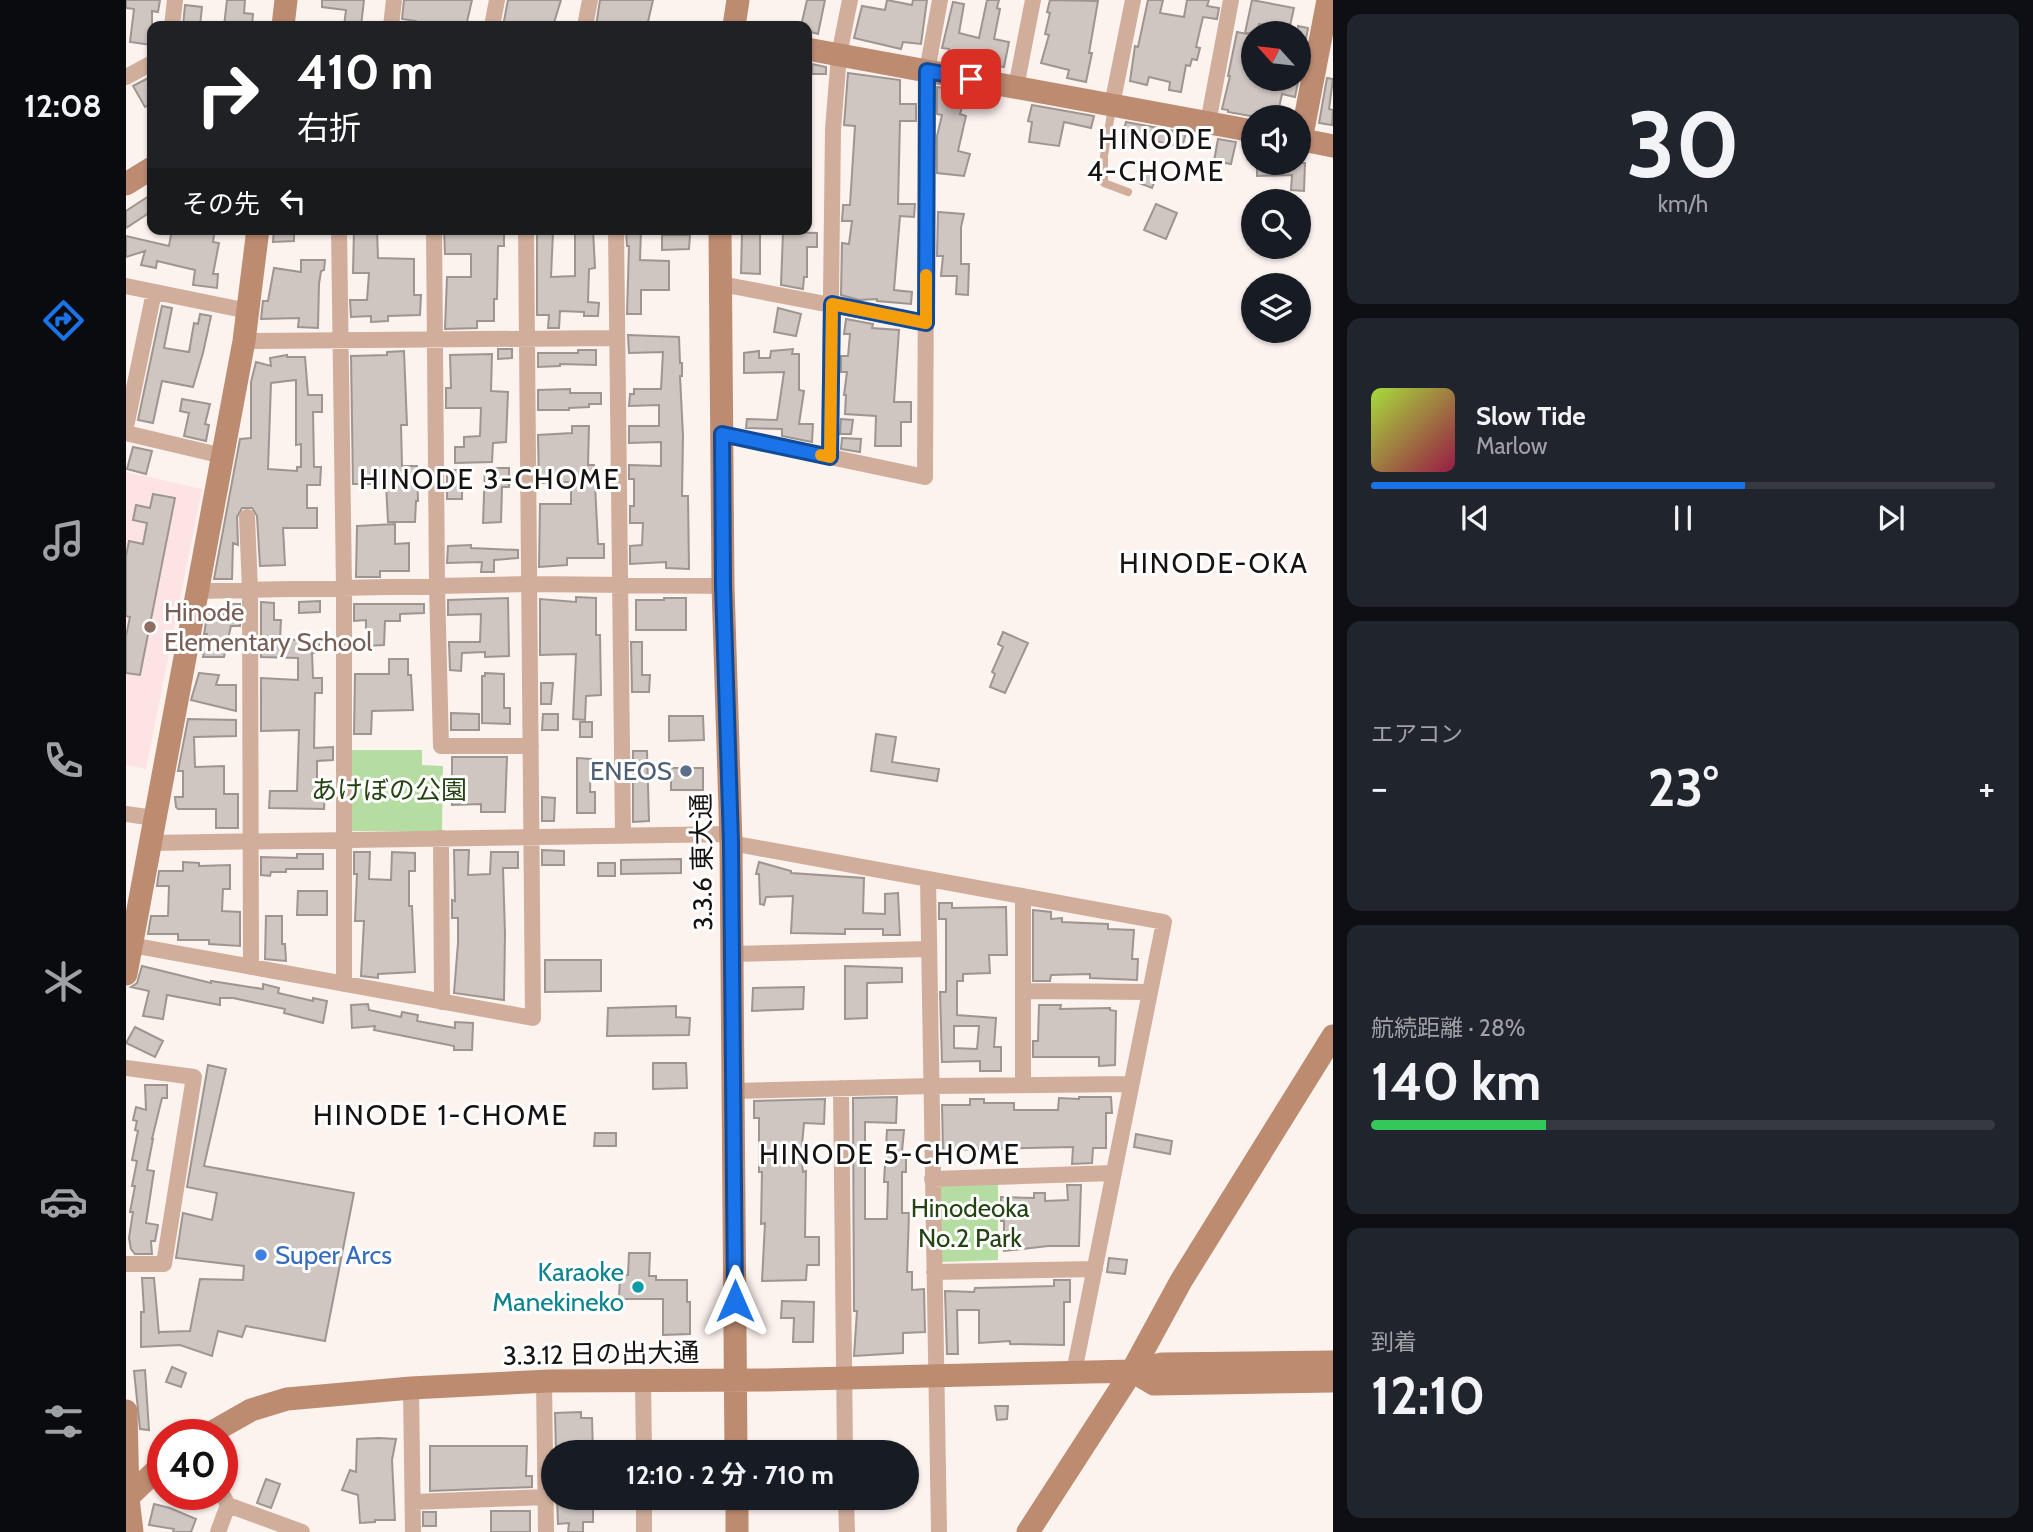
<!DOCTYPE html>
<html lang="ja">
<meta charset="utf-8">
<style>
body{margin:0;font-family:Cabin,"Noto Sans JP",sans-serif;background:#20242c;color:#f1f3f6;height:100vh;display:flex;flex-direction:column;font-size:26px;white-space:nowrap}
*{box-sizing:border-box;margin:0}
p{font-size:23px;color:#9ea1a6}
.icon{flex:none;width:38px;height:38px;fill:none;stroke:currentColor;stroke-width:2;stroke-linecap:round;stroke-linejoin:round}
.map{position:relative;flex:1;overflow:hidden}
.sheet{display:flex;flex-direction:column;gap:14px;padding:14px;background:#0d0f14;width:700px}
.sheet>*{flex:none}
.guide{position:absolute;left:21px;top:21px;width:665px;height:214px;border-radius:14px;box-shadow:0 2px 5px #0004;background:#202124;color:#fff;overflow:hidden}
.needle{width:46px;rotate:297deg}
.buttons{position:absolute;left:1115px;top:21px;display:grid;gap:14px}
.buttons a{display:grid;place-items:center;width:70px;height:70px;border-radius:50%;background:#171b24;box-shadow:0 2px 5px #0004;font-size:35px}
.speed{position:absolute;left:21px;top:1419px;display:flex;gap:14px;font-size:35px;font-weight:700;text-align:center}
.speed>*{display:grid;place-content:center;width:91px;height:91px;border-radius:50%;background:#171b24;box-shadow:0 2px 5px #0004;line-height:1}
.speed .limit{border:10px solid #d22;background:#fff;color:#111}
.pin{position:absolute;display:grid;place-items:center;width:60px;height:60px;color:#fff;margin:-30px;border-radius:14px;box-shadow:0 4px 10px #0006}
.me{position:absolute;width:77px;margin:-38px;rotate:0deg;stroke-linejoin:round;filter:drop-shadow(0 0 5px #0008)}
.turn{display:flex;align-items:center;gap:24px;height:147px;padding:0 35px;font-size:32px}
.turn .icon{width:91px;height:91px;stroke-width:2.5}
.turn b{display:block;font-size:49px;line-height:60px}
.then{display:flex;align-items:center;height:66px;padding:0 35px;background:#0003;gap:14px;font-size:26px}
.big{font-size:52px;font-weight:700;line-height:1.1}
.sheet .tile{flex:1;display:flex;flex-direction:column;justify-content:center;gap:10px;min-width:0;padding:0 24px;border-radius:14px;background:#20242c}
.sheet .dial{align-items:center;gap:0}
.dial b{font-size:91px;line-height:1}
.song{display:flex;align-items:center;gap:21px}
.cover{width:84px;height:84px;border-radius:10px;background:linear-gradient(135deg,hsl(80 70% 55%),hsl(340 70% 35%))}
.played{height:7px;border-radius:4px;background:linear-gradient(90deg,#1a73e8 60%,#363941 60%)}
.keys{display:flex;justify-content:space-around;direction:ltr}
.heat{display:flex;justify-content:space-between;align-items:center;font-size:38px;direction:ltr}
.charge{height:10px;border-radius:5px;background:linear-gradient(90deg,#34c759 28%,#363941 0)}
.trip{position:absolute;left:415px;top:1440px;width:378px;height:70px;border-radius:35px;background:#171b24;box-shadow:0 2px 5px #0004;font-weight:700;line-height:70px;text-align:center}
main{display:flex;flex:1;min-height:0}
.tab-bar{display:flex;flex-direction:column;width:126px;justify-content:space-around;align-items:center;background:#090b0e;color:#9ea1a6}
.tab-bar .icon{width:49px;height:49px}
.tab-bar .active{color:#1a73e8}
.tab-bar b{font-size:32px;color:#f1f3f6}
.map>svg:first-child{display:block}
</style>
<main>
<nav class="tab-bar">
<b>12:08</b>
<svg class="icon active" aria-label="directions" viewBox="0 0 24 24"><path d="M12 3l9 9-9 9-9-9zM9 14v-3h6M13 9l2 2-2 2"/></svg>
<svg class="icon" aria-label="music" viewBox="0 0 24 24"><path d="M9 18V5l10-2v13"/><circle cx="6" cy="18" r="3"/><circle cx="16" cy="16" r="3"/></svg>
<svg class="icon" aria-label="phone" viewBox="0 0 24 24"><path d="M5 4h4l2 5-3 2q2 4 5 5l2-3 5 2v4C11 20 4 13 5 4z"/></svg>
<svg class="icon" aria-label="climate" viewBox="0 0 24 24"><path d="M12 3v18M4 7l16 10M4 17L20 7"/></svg>
<svg class="icon" aria-label="car" viewBox="0 0 24 24"><path d="M5 17H2v-5l4-1 3-4h7l3 4 3 1v5h-3M9 17h6M6 11h13"/><circle cx="7" cy="17" r="2"/><circle cx="17" cy="17" r="2"/></svg>
<svg class="icon" aria-label="filters" viewBox="0 0 24 24"><path d="M4 7h16M4 17h16"/><circle cx="9" cy="7" r="2"/><circle cx="15" cy="17" r="2"/></svg>
</nav>
<div class="map">
<svg width="1207" height="1532" viewBox="0 0 1207 1532">
<rect width="100%" height="100%" fill="#fcf2ee"/>
<!-- education -->
<path fill="#fee3e4" d="M0 472 76 489 20 769 0 765Z"/>
<!-- green -->
<path fill="#b6dda1" d="M224 750H296V765L317 766 316 831H223Z
M872 1184V1260L816 1262 815 1186Z"/>
<!-- building -->
<path fill="#cfc5c1" stroke="#9e9591" stroke-width="2" fill-rule="evenodd" d="M0 0H34L32 12 26 11V45L4 42 8 9 0 8Z
M101 0H119L118 13 127 14 126 26H98Z
M196 0H238L235 26H218L220 10 196 7Z
M278 0H346L340 26H289L290 21 276 19Z
M382 0H435L427 26H377Z
M474 0H527L521 26H470Z
M681 0H699L692 34 681 31V26H675Z
M761 0 786 5 787 0H801L795 44 777 42 775 49 728 38 736 6 759 10Z
M861 0H873L871 8 874 9 868 39 883 42 878 67 846 61 845 65 821 61 823 49 816 48 827 2 838 4 833 33 853 38Z
M924 0 972 1 963 53H966L960 82 941 78 943 70 915 63 923 35 919 34 924 13 921 12Z
M1022 0H1037L1034 13 1058 17 1061 0H1083L1081 6 1093 8 1091 19 1077 17 1070 47 1074 48 1071 60 1066 59 1064 66 1060 65 1055 92 1043 90 1044 82 1023 77 1021 85 1004 81 1009 46 1012 47Z
M1126 0 1168 8 1163 30 1133 24 1131 33H1119Z
M59 5 76 7 74 26H57Z
M1172 26 1182 28 1175 67H1172Z
M1111 32 1127 35V66L1124 79H1172L1174 72 1169 97 1156 94 1151 117H1130L1102 112V110L1096 109 1104 76H1102Z
M686 64 700 67V74H686Z
M722 73 774 80V104H790V121H774L772 204H789L788 217 774 216 768 290 786 292 785 304 751 301V299L733 300 715 295 716 243 723 244 726 221H716L717 207V205H724L729 126 718 125Z
M26 76V103L19 107 7 86Z
M1201 78 1207 79 1203 109 1207 110 1206 125 1193 123Z
M811 87 840 92 834 114 840 116 832 151 844 154 838 176 811 173V136L816 115 811 114Z
M906 105 968 116 965 128 938 122 933 146 903 142 906 122 902 121Z
M1000 122 1060 133 1056 147 1024 140 1023 145 995 140Z
M1092 139 1110 142 1105 164 1088 161Z
M1131 163H1179L1178 191 1165 190 1166 175 1131 176Z
M1018 170 1031 175 1026 188 1013 183Z
M26 194V211L0 228V211Z
M1030 204 1051 213 1040 239 1018 230Z
M812 212 838 214 835 227V264H843L842 295 830 294 831 276H815L817 256H811Z
M46 229H89L87 242 93 243 87 274H92L91 288 67 285 69 270 31 261 30 268 15 265 19 251 0 257V236L43 246Z
M148 229H168V241L147 242Z
M228 229H251L252 258 288 259V295H295L294 315 262 316V321L245 322V316L225 317 224 300H241L243 273H227Z
M318 229H367V232H378V246H372L371 299H368V321H351V328L319 329 321 277H345V254H319Z
M449 229H467L469 268 463 269 462 302 473 303 472 316H458V312L434 311 433 328H422L423 315H411V232H427L425 277 449 276Z
M500 229H515L514 260 543 261V290H515V314H501L503 246H501Z
M657 232 691 233V247H681V277H678L677 289 655 285Z
M616 233H634V274L615 273Z
M536 235H564L563 249 536 250Z
M175 260H199L198 270 195 271 193 284 192 328 172 327 173 318 135 319 137 301H142L148 268 175 272Z
M36 306 46 308 38 348 63 352 68 323 72 324 74 314 85 316 77 353 67 387 36 381 27 423 12 420Z
M652 308 675 314 670 336 648 332Z
M720 319 747 324 746 328 773 330 768 402H785V422H775V446H749L750 416 719 414 720 395H718L721 372H715V356H722L724 334H718Z
M502 335 553 337 554 363H556V376H554L557 436 556 496H562L563 569 540 568V562L504 564V546L516 545 517 523H504V506H508V479H503V465L535 466V442L503 443V426H533V405L503 406 504 394H508V389H535L537 352 503 353Z
M372 349H386V358L372 359Z
M667 349 666 354H673V390L678 391 673 424H687L686 442 656 436V429L620 428 621 419 651 420 658 372 618 373V353L633 351V358H644L645 351Z
M452 350H470V365L434 364V366L412 367V353H452Z
M278 351 281 425H275L276 466H291L292 501H290L289 522H262L260 484H227L225 356 261 355V352Z
M366 354 365 391 382 392 380 442 367 443 366 462 329 463V447H338V437L354 436 355 408H320V388H325L324 355Z
M161 355V357H179L182 395H196V412H187L188 467H195L194 485H181V508H191V528H157L159 565 134 566 131 516 126 508H116L111 517 112 545 107 543 106 579H88L114 439 125 438V382L130 362 145 366 144 358ZM170 380V445L175 444V467H171V471L142 469 145 383Z
M444 389V393H475V404H463V407L443 408V410H412V390Z
M56 399 84 404 79 424 83 425 80 441 58 436 63 413 54 411Z
M715 419 727 420 725 434H714Z
M446 426H463L462 465H468L472 544H478V558H441V565L413 567 414 504H445V482L413 483 412 435 446 433Z
M716 438 735 439 734 452 715 449Z
M7 447 26 451 20 474 1 469Z
M359 468H383V487H376L375 522 357 523Z
M321 470H336V499H321Z
M27 494 49 498 14 675 0 673V636L4 617 0 616V556L3 541 17 544 21 523 7 520 10 505 24 508Z
M269 524V544L283 543V571H254V577H230L231 526Z
M345 545V548L392 550V558L368 560V572H355L356 562 321 563 322 546Z
M450 597 470 598V635H474L475 695 460 696 459 720 447 719 450 654 414 655V599L450 602Z
M382 598 383 656 359 657V652L336 653 335 671 324 670 323 642H354L355 614 322 615V600Z
M538 598H560V630H510V600H538Z
M194 601V612L173 613V602Z
M135 602 148 603V620H155L154 639 193 641V652L186 653 187 678H196V693H189L188 748 207 747V760L191 761V793H199L198 809 143 808 144 791H171L173 730 135 731V678L172 680V658L135 657Z
M103 604H114V626H105L98 657H77L81 634H78L82 611 102 614Z
M228 604H298V613L274 614V621H259L258 645 240 646V620L228 621Z
M877 632 902 643 879 693 864 687 869 674 866 672 877 647 872 644Z
M505 642H516V675H524L523 692H506Z
M263 659H282V675H285L287 710 246 711 245 734H228L229 674H263Z
M73 673 93 675 90 685H110V711L65 700Z
M359 673 378 674V708H384V724L356 723V676H359Z
M415 683H427L425 704H415Z
M325 713 353 714V730H325Z
M417 714H432V730H416Z
M543 716H577L578 740 543 741Z
M62 719 110 720V736L68 737 69 767 98 766V794H112V828H90V809H52L50 807 49 797H57V771H52Z
M454 722H466V737H454Z
M750 734 770 737 766 762 813 769 811 781 745 771Z
M507 751H521L523 821 507 822Z
M326 757H381L379 812H355V804L326 805Z
M451 758 465 759 464 792H469V813H451Z
M545 768H577V790H545Z
M416 797 429 798 428 821H416Z
M328 850H343L342 875 364 874 365 852H392V868H377L379 934 378 1000 328 993 332 943V918H326V900L329 901Z
M416 850 438 851V865H416Z
M228 852H244L243 879 265 880 266 852 289 853V871H283V906H286L289 972 252 974V978L235 976 238 921H229L231 874H228Z
M171 854H197V869H160V872H145L144 876 135 875V857L171 858Z
M555 859V873L495 874V860Z
M57 862 73 863V866L104 865V889H97L96 911 114 912V946L83 944V940H52V934H22L25 916H42L43 886H31L33 871H57Z
M633 862 665 871V873L738 878 737 913 759 914V894L772 893 774 935H757V929H719V934L665 933 667 896 640 897 638 905 634 904 633 874H630Z
M472 863H489V876H472Z
M172 891H201V915H171Z
M813 903H826V908L880 907 881 955H863L864 973 837 974V981H831V1015L870 1018 868 1047H875V1071H854V1061L816 1062 814 992H820V919H813ZM828 1026H853L851 1049 828 1048Z
M907 910 925 912V919L936 918V922L982 924V929L1008 930 1006 959H1012L1011 980 964 978V974L925 975 924 981H907Z
M140 916H156V944H159L160 961 139 959Z
M419 960H475V991L419 992Z
M16 966 85 983V981L137 989V984L153 988 152 993 187 1001V998L201 1001 197 1023 158 1013 159 1009 107 998H94V1005L41 995 37 1019 17 1016 23 991 5 987 11 983Z
M719 966 776 968V982L741 983V1018L719 1019Z
M678 987 677 1009 626 1011 627 988Z
M242 1004 243 1010 275 1017 276 1012 292 1015 291 1021 329 1028V1022L347 1023 346 1050H328V1046L248 1030 249 1026 226 1028 225 1005Z
M913 1005H935L934 1009 984 1008V1010L990 1011 989 1065 973 1066V1057H907V1041H912Z
M550 1006V1017L564 1018 563 1035 481 1036 482 1008Z
M9 1027 37 1041 29 1057 0 1043Z
M527 1063H560L561 1088 527 1089Z
M82 1065 100 1069 78 1166 228 1193 199 1341 120 1326 116 1337 92 1331 86 1356 54 1345 15 1347V1312H18L16 1278H28L33 1334V1332L64 1331 74 1279 117 1280 118 1266 50 1258 57 1213 86 1220 91 1193 61 1187Z
M19 1085H41V1098H36L26 1139H27L21 1170 28 1171 20 1223 32 1225 29 1241H25L26 1254H9L5 1249 3 1238 7 1212H4L9 1186H6L11 1161 6 1160 12 1131 9 1130 11 1121 7 1120 10 1107 20 1110Z
M771 1097 770 1123 739 1122V1219H761L762 1182H758L761 1130H778L776 1152H780V1172H776V1213H783L781 1272H786V1290L798 1289 799 1332 777 1333V1353L728 1356 731 1311H728L727 1098Z
M953 1097H985L986 1113H980V1148H967L966 1163 946 1164 947 1147 817 1150 816 1105H844V1099H858V1103H888V1110H932L933 1098 953 1099Z
M699 1099 698 1124 678 1123 675 1157 677 1172 680 1171 679 1237H693V1265H681L680 1280 636 1281 639 1223 635 1224 636 1172H633V1118H628V1101Z
M469 1133H490V1146H468Z
M1010 1134 1046 1141 1044 1154 1008 1147Z
M941 1185H955L953 1246H922L878 1251V1221H875V1197L908 1198V1193H919V1201L942 1200Z
M503 1253H524L523 1276H530V1280H561V1302H564V1334L537 1335V1299H493L494 1275H502Z
M983 1258 1001 1260 999 1274 981 1272Z
M928 1280H944V1302H938V1345L884 1344V1341L853 1343V1310H831L832 1354H821L819 1291 848 1292 849 1288 928 1286Z
M656 1301 688 1302 687 1342H667L668 1318H655Z
M46 1367 60 1373 55 1387 40 1382Z
M19 1370 23 1430 14 1429 8 1371Z
M869 1406H882L881 1419 871 1420Z
M455 1412V1418H466L467 1452H430L429 1413Z
M253 1438 270 1439 266 1460 269 1520H249V1522L234 1523 232 1495 216 1490 224 1470 230 1472 231 1439Z
M304 1446H401L400 1476H406V1487L304 1491Z
M140 1479 154 1484 145 1508 131 1503Z
M431 1498H467V1522H457V1532H442L443 1523 432 1524Z
M28 1504 44 1508 70 1519 65 1532H47L48 1529 23 1525Z
M365 1511H404V1532H365Z
M297 1512H310V1526H297Z"/>
<g fill="none" stroke-linecap="round" stroke-linejoin="round">
<!-- lane -->
<path stroke="#d1ae9c" stroke-width="8" d="M986 108 978 156V183L1002 192"/>
<!-- street -->
<path stroke="#d1ae9c" stroke-width="16" d="M46 26 49 0
M265 26 268 0
M366 26 371 0
M459 26 464 0
M0 77 26 63
M890 87 907 0
M986 105 1007 0
M1082 123 1105 0
M213 229 218 588V984
M308 229 311 586 315 746H405
M490 229 497 836
M595 284 800 323
M0 286 122 311
M118 341 491 338
M0 427 28 292
M0 433 97 456
M596 434 799 477 801 71 814 0
M703 457 707 129 713 55 724 0
M121 517 124 590 125 967
M72 591 403 584 597 586
M0 814 28 818
M315 838 316 1002
M24 843 604 834
M605 843 1038 922 948 1372
M802 879 813 1532
M897 896V1085
M5 945 407 1018 400 229
M606 954 803 949
M897 991 1024 992
M0 1068 68 1077 38 1264H0
M715 1088 719 1452
M608 1091 805 1086 1005 1084
M806 1179 988 1173
M808 1272 969 1269
M418 1381 420 1532
M517 1381 518 1452
M285 1388 287 1532
M96 1494 102 1505 176 1532
M518 1498V1532
M720 1498 721 1532
M287 1502 420 1497
M92 1532 102 1505"/>
<!-- secondary -->
<path stroke="#bd8b70" stroke-width="23" d="M157 26 160 0
M608 26 612 0
M681 49 1127 131
M1172 139 1207 146
M1175 140 1202 0
M0 184 26 168
M594 229 597 586 605 843 610 1452
M0 974 118 341 132 229
M1006 1371 1028 1384 1207 1381
M0 1411 2 1498 6 1532
M81 1435 125 1410 161 1399 285 1388 423 1381 641 1380 1006 1371 1036 1364 1207 1362
M611 1498V1532
M0 1499 37 1464
M902 1532 1006 1371 1055 1281 1207 1036"/>
</g>
<g fill="none" stroke-linecap="round" stroke-linejoin="round">
<!-- route casing -->
<g stroke="#114b97" stroke-width="18">
<path id="route" d="M609 1301 605 843 597 586 596 434 704 457 706 304 800 323 801 71 845 79"/>
</g>
<!-- route -->
<use href="#route" stroke="#1a73e8" stroke-width="12"/>
<!-- slow -->
<path stroke="#f59e0b" stroke-width="12" d="M695 455 704 457 706 304 800 323V275"/>
</g>
<!-- markers -->
<circle fill="#8d6e63" stroke="#fff" stroke-width="2.5" cx="24" cy="627" r="7"/>
<circle fill="#5c6f8a" stroke="#fff" stroke-width="2.5" cx="560" cy="771" r="7"/>
<circle fill="#3f7fe0" stroke="#fff" stroke-width="2.5" cx="135" cy="1255" r="7"/>
<circle fill="#0f9aa8" stroke="#fff" stroke-width="2.5" cx="512" cy="1287" r="7"/>
<g text-anchor="middle" dominant-baseline="central" stroke-width="6" stroke-linejoin="round" paint-order="stroke">
<!-- education labels -->
<g font-size="26" fill="#785e54" stroke="#fff" text-anchor="start">
<text x="38" y="612">Hinode<tspan x="38" dy="30">Elementary School</tspan></text>
</g>
<!-- service labels -->
<g font-size="26" fill="#4e5e75" stroke="#fff" text-anchor="end">
<text x="546" y="771">ENEOS</text>
</g>
<!-- park labels -->
<g font-size="26" fill="#264313" stroke="#fff">
<text x="263" y="790">あけぼの公園</text>
<text x="844" y="1208">Hinodeoka<tspan x="844" dy="30">No.2 Park</tspan></text>
</g>
<!-- street labels -->
<g font-size="26" fill="#151211" stroke="#fff">
<text transform="translate(576 862) rotate(-91)">3.3.6 東大通</text>
<text transform="translate(475 1354) rotate(-1)">3.3.12 日の出大通</text>
</g>
<!-- shop labels -->
<g font-size="26" fill="#366cbe" stroke="#fff" text-anchor="start">
<text x="149" y="1255">Super Arcs</text>
</g>
<!-- culture labels -->
<g font-size="26" fill="#0d838f" stroke="#fff" text-anchor="end">
<text x="498" y="1272">Karaoke<tspan x="498" dy="30">Manekineko</tspan></text>
</g>
<!-- neighbourhood labels -->
<g font-size="28" letter-spacing="2" fill="#151211" stroke="#fff">
<text x="1030" y="139">HINODE<tspan x="1030" dy="32">4-CHOME</tspan></text>
<text x="364" y="479">HINODE 3-CHOME</text>
<text x="1088" y="563">HINODE-OKA</text>
<text x="315" y="1115">HINODE 1-CHOME</text>
<text x="764" y="1154">HINODE 5-CHOME</text>
</g>
</g>
</svg>
<div class="buttons">
<a><svg class="needle" viewBox="-14 -14 28 28"><path d="M0-13l5 13h-10z" fill="#e53935"/><path d="M0 13l5-13h-10z" fill="#9ea1a6"/></svg></a>
<a><svg class="icon" aria-label="sound" viewBox="0 0 24 24"><path d="M4 9h4l5-4v14l-5-4H4zM17 9q2 3 0 6"/></svg></a>
<a><svg class="icon" aria-label="search" viewBox="0 0 24 24"><circle cx="10" cy="10" r="6"/><path d="M15 15l6 6"/></svg></a>
<a><svg class="icon" aria-label="layers" viewBox="0 0 24 24"><path d="M12 4l9 5-9 5-9-5zM3 14l9 5 9-5"/></svg></a>
</div>
<div class="speed"><div class="limit">40</div></div>
<div class="pin" style="left:845px;top:79px;background:#d93025"><svg class="icon" aria-label="arrive" viewBox="0 0 24 24"><path d="M6 21V4h12l-3 4 3 4H6"/></svg></div>
<svg class="me" style="left:609px;top:1301px" viewBox="-20 -20 40 40"><path d="M0-17L14 15 0 8-14 15z" fill="#1a73e8" stroke="#fff" stroke-width="4"/></svg>
<div class="trip">12:10 · 2 分 · 710 m</div>
<div class="guide">
<div class="turn"><svg class="icon" aria-label="right" viewBox="0 0 24 24"><path d="M7 20v-9h11M14 6l5 5-5 5"/></svg><div><b>410 m</b>右折</div></div>
<div class="then">その先<svg class="icon" aria-label="left" viewBox="0 0 24 24"><path d="M17 20v-9H6M10 6l-5 5 5 5"/></svg></div>
</div>
</div>
<section class="sheet">
<div class="tile dial"><b>30</b><p>km/h</p></div>
<div class="tile">
<div class="song"><i class="cover"></i><div><b>Slow Tide</b><p>Marlow</p></div></div>
<div class="played"></div>
<div class="keys"><svg class="icon" aria-label="previous" viewBox="0 0 24 24"><path d="M18 5L8 12l10 7zM5 5v14"/></svg><svg class="icon" aria-label="pause" viewBox="0 0 24 24"><path d="M8 5v14M16 5v14"/></svg><svg class="icon" aria-label="next" viewBox="0 0 24 24"><path d="M6 5l10 7-10 7zM19 5v14"/></svg></div>
</div>
<div class="tile"><p>エアコン</p>
<div class="heat"><a>−</a><b class="big">23°</b><a>+</a></div>
</div>
<div class="tile"><p>航続距離 · 28%</p><b class="big">140 km</b><div class="charge"></div></div>
<div class="tile"><p>到着</p><b class="big">12:10</b></div>
</section>
</main>
